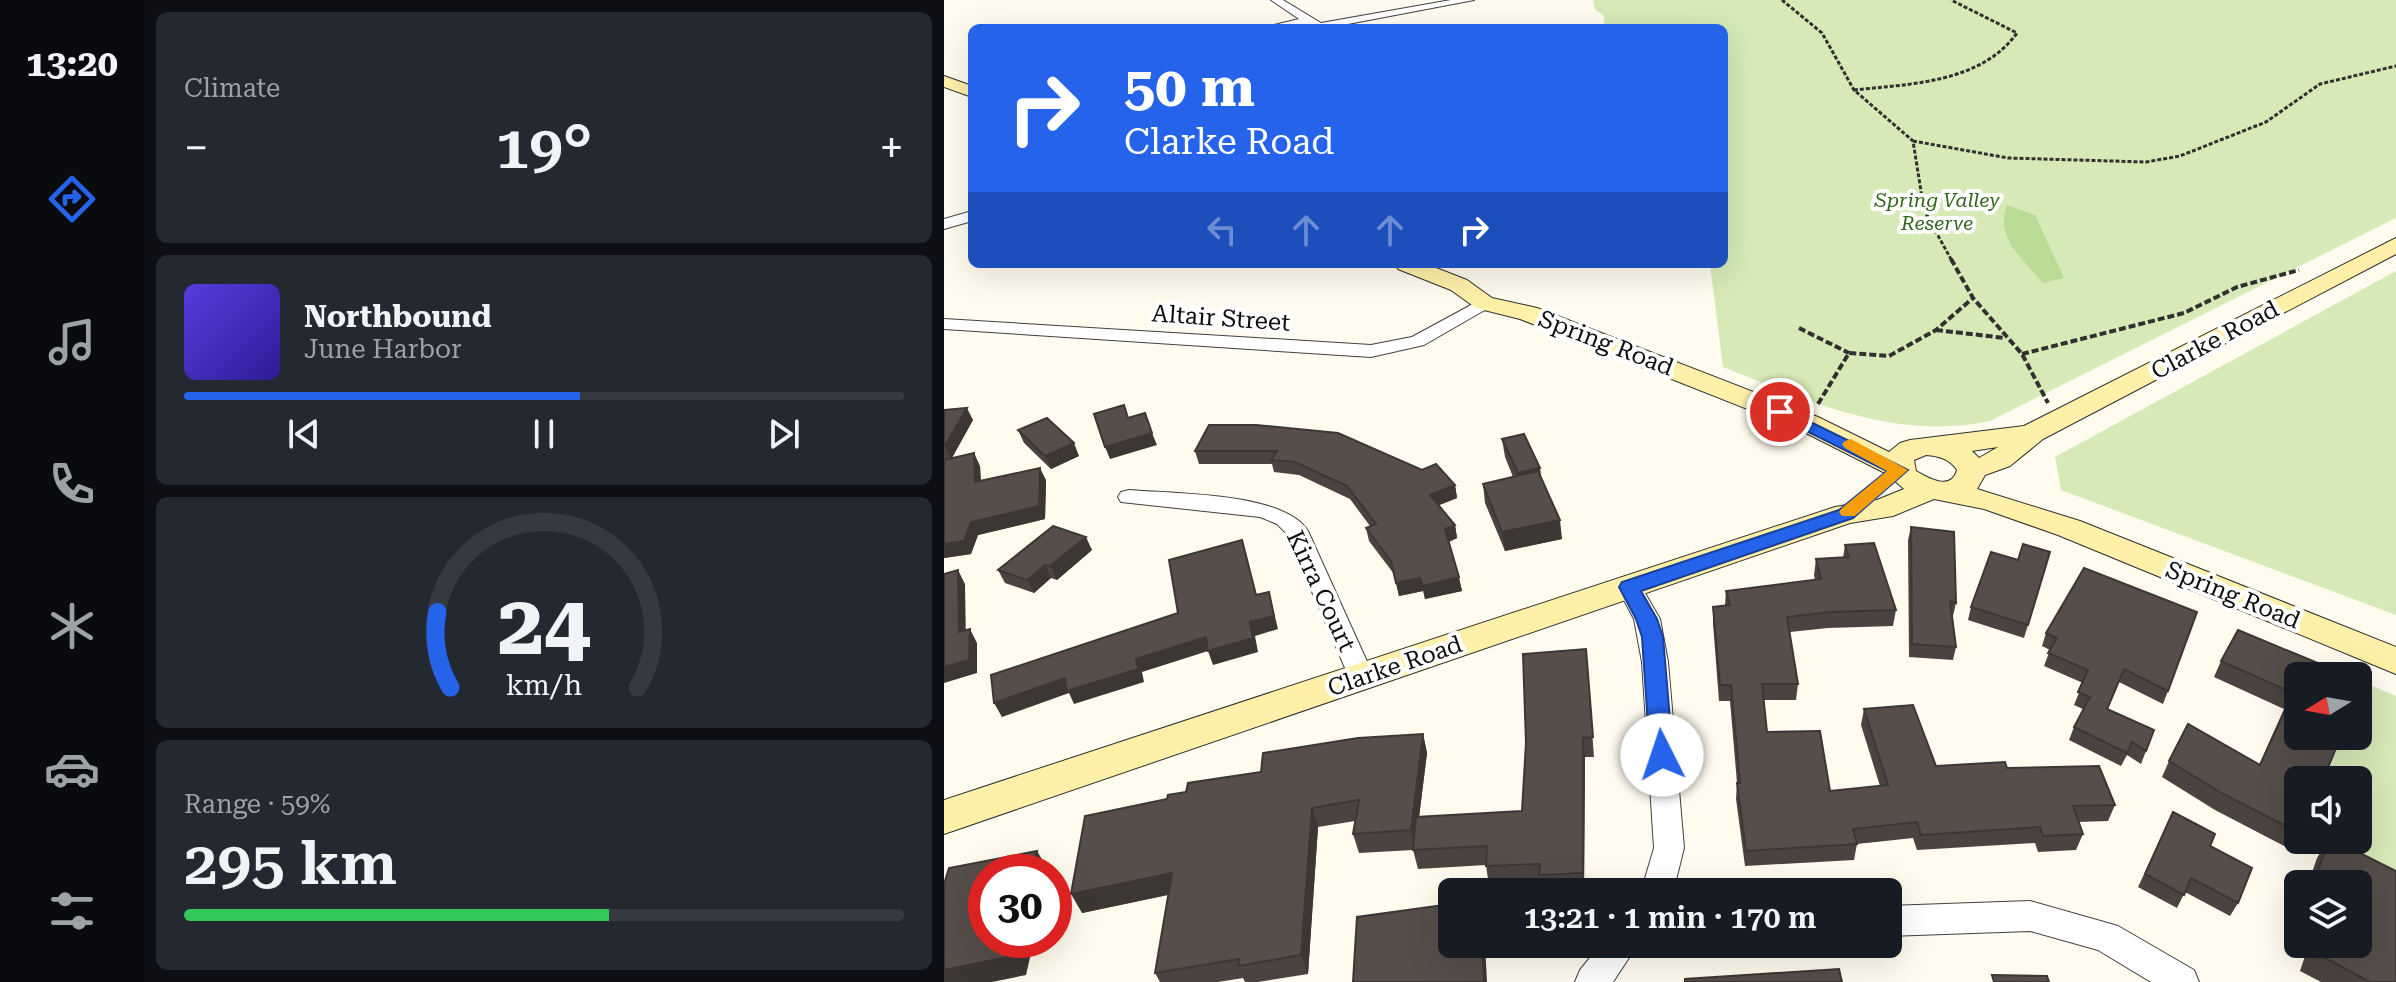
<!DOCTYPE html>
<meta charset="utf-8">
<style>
body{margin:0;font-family:"Roboto Serif",serif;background:#242831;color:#f1f3f6;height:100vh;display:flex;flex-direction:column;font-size:30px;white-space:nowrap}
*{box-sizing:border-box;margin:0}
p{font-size:26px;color:#9ea1a6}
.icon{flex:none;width:44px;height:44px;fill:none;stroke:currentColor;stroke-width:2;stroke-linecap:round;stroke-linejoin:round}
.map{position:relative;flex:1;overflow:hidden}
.details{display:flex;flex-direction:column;gap:12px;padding:12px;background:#0d0f14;width:800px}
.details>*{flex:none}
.guide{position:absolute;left:24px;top:24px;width:760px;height:244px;border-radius:12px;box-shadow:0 8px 32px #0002;background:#2563eb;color:#fff;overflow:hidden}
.needle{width:52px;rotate:259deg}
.buttons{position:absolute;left:1340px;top:662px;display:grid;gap:16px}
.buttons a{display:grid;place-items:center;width:88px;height:88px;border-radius:12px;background:#171b24;box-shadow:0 8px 32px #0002;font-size:40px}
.speed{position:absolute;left:24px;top:854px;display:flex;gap:16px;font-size:40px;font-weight:700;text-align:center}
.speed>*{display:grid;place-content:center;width:104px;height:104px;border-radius:50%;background:#171b24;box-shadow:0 8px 32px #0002;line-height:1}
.speed .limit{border:12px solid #d22;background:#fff;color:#111}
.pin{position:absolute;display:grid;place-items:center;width:68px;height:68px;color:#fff;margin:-34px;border:4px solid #fff;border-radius:50%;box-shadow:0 2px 8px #0007}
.me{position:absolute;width:88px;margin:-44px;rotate:356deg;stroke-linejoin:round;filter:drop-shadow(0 0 6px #0008)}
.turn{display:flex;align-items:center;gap:28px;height:168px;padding:0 24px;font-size:36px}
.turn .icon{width:104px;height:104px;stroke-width:2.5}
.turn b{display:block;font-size:56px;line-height:68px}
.lanes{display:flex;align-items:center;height:76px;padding:0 24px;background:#0003;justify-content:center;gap:40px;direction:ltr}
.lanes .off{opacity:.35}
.big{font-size:60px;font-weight:600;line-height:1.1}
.details .tile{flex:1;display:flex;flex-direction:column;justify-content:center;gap:12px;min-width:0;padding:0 28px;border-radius:12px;background:#242831}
.details .dial{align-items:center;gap:0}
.dial svg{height:208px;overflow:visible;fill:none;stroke:#363941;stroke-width:7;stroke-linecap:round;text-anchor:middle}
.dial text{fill:#f1f3f6;stroke:none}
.song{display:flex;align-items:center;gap:24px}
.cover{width:96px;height:96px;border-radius:12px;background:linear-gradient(135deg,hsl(250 70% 55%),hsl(250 70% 35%))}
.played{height:8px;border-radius:4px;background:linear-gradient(90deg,#2563eb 55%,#363941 55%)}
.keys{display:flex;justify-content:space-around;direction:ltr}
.heat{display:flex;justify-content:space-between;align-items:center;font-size:44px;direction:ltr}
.charge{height:12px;border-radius:6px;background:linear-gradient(90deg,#34c759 59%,#363941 0)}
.trip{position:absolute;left:494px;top:878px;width:464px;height:80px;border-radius:12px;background:#171b24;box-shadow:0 8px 32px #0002;font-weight:600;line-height:80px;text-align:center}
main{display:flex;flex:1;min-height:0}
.dock{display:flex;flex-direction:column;width:144px;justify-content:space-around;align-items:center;background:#090b0e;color:#9ea1a6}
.dock .icon{width:56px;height:56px}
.dock .current{color:#2563eb}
.dock b{font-size:36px;color:#f1f3f6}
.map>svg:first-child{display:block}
</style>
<main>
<nav class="dock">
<b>13:20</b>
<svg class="icon current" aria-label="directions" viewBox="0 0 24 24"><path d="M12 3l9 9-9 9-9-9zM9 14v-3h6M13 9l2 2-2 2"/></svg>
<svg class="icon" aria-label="music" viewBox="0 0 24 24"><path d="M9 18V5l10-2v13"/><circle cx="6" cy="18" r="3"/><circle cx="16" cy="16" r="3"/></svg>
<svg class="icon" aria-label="phone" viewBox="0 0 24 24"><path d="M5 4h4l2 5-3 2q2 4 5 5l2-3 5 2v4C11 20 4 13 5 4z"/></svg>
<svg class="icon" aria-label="climate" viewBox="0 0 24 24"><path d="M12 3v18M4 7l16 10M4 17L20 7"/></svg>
<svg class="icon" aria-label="car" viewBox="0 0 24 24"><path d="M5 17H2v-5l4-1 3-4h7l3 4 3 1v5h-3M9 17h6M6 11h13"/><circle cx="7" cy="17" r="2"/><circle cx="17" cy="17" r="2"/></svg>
<svg class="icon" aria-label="filters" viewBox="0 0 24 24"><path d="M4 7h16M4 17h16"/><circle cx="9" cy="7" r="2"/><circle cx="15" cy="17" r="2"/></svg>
</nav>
<section class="details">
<div class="tile"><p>Climate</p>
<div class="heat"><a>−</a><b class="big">19°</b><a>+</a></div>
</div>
<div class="tile">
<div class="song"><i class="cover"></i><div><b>Northbound</b><p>June Harbor</p></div></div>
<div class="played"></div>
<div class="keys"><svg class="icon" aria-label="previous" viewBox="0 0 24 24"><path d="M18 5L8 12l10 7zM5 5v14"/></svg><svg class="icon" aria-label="pause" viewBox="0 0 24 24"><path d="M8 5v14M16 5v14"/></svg><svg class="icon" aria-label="next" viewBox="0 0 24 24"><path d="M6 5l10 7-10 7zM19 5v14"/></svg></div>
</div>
<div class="tile dial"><svg viewBox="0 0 100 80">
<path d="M14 69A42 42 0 1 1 86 69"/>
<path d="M14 69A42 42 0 0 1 9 40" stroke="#2563eb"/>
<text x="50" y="56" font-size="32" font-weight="700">24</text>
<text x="50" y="72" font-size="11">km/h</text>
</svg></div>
<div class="tile"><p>Range · 59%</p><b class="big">295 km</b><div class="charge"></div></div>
</section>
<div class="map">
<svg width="1452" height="982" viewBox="0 0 1452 982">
<rect width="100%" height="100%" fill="#fffbee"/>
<!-- green -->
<path fill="#d5eab7" d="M649 0H1452V218L1046 421C951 441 865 401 779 367L766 264H780V28H660V16L651 9Z
M1452 271V615L1117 490 1111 457Z
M1415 680 1452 696V877L1384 840H1414V780H1382L1397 736H1414Z"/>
<!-- forest -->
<path fill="#badb96" d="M1063 205 1091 215 1120 278 1099 283C1080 260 1050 237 1063 205Z"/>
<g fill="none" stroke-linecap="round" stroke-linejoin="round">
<!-- street casing -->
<g stroke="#414141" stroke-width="2">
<path id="street" d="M327 0H339L377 23 507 0H530L383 28H370L363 24 318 28 355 19Z
M28 211V221L0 229V219Z
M540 298 549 303 546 307 480 345 427 357 0 329V319L427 345 468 337Z
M185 490C230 494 340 492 364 531L430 677 426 684 417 687 408 684 343 534 333 524 316 517 177 502 174 497 177 492Z
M685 579 694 581 716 619 724 662 740 848 729 892H697L710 848 698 662 690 619 673 587 676 581Z
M1086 901 1174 926 1250 970 1255 982H1207L1154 950 1086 931 944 936V906Z
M657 944H694L669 982H631L636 970Z"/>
</g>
<!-- secondary casing -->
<g stroke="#303030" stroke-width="2">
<path id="secondary" d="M0 76 28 86V97L0 87Z
M1452 238V254L1099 439 1066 466 1041 475 1033 489 1136 521 1452 647V674L1114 535 1040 509 990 499 949 516 906 523 0 834V800L891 507 933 500 960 489 943 474 854 429 576 319 532 308 507 290 454 269 451 264H482L523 280 548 298 593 308 874 417 945 452 956 443 966 440 1080 426ZM1054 447 1035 458 1028 451ZM982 455C995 456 1006 459 1013 470 1007 491 986 479 972 471L970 460Z"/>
</g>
<!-- path-far1 -->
<path stroke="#303030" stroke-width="3" stroke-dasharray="4 2" stroke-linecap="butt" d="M838 0 878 33 910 90 969 141 980 210 1008 261
M910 90C966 84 1037 83 1073 33L1007 0
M969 141 1064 158 1202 162 1236 156 1322 122 1376 84 1452 66"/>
<!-- path -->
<path stroke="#303030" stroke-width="4" stroke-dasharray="7 3" stroke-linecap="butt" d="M1007 259 1029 298 1078 354 1104 403
M855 328 905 353
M992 330 1061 338
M1078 354 1240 313 1293 287 1355 270
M874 404 905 353 945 356 992 330 1029 298"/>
<!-- street -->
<use href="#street" fill="#fff" fill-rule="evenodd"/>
<!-- secondary -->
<use href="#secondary" fill="#fff0a9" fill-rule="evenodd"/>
</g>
<!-- wall -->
<path fill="#4b4340" d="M0 410 29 420 8 458 36 466 37 481 102 480 101 519 34 535 27 554 0 558V460L6 459H0Z
M265 425 511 485 513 498 495 505 511 525 513 538 505 542 518 591 481 599 479 591 455 596 450 574 425 541 422 528 426 526 406 499 355 475 330 472 328 464H255L251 451Z
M74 430 135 456 107 469 80 443Z
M558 439 596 468 597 477 618 539 561 551 541 503 539 484 569 477 561 457Z
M967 527 1012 603 1009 616H1008L1012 647 1009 660 965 657 964 540Z
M901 545 952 610 949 626 884 628 846 632 854 684 852 700H820L823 732 886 791 936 786 917 725 920 709 992 766 1063 768 1171 805 1164 821 1134 822 1139 834 1132 850 1094 852 1091 843 973 850 969 838 913 844 910 860 801 866 792 799 793 783 786 701H775L769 623V607L781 605 782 591 871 580 870 575 872 559 899 558Z
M148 550 113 580 107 578 90 593 61 583 54 570Z
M1106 552 1080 638 1024 620 1027 607 1074 560Z
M1140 568 1224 691 1219 704 1175 682 1164 709 1202 751 1197 764 1183 755 1177 766 1125 740 1130 727 1139 709 1130 705 1139 683 1100 666 1106 650 1098 646 1102 633Z
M642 649 650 757H641L640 892H598L596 883 545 886 542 865 474 869 469 850 415 853 409 834 411 821 374 827 364 974 314 982H301L299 978 274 982H216L211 973 224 895 138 913 223 799 242 792 317 772 479 734 483 753 475 817 578 811Z
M1277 661 1405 676 1354 780V840L1348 850 1271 810 1218 777 1225 761 1315 765 1340 709 1270 677Z
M1229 812 1266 846 1294 903 1286 916 1241 892 1233 908 1194 887Z
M1384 840H1390L1452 871V982H1377L1356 971 1365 944H1414V884H1364L1373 858Z
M1354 911V936L1346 932Z"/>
<!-- shaded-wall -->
<path fill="#3d3734" d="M23 408 29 420 7 459 1 446Z
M208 433 213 445 166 459 161 447Z
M130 443 135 456 107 469 101 456Z
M30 453 36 466 37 495 31 482Z
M96 468 102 480 101 519 34 535 27 554 0 558V544Z
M596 468 597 487 576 492 574 473Z
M511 485 513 498 488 508 486 495Z
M616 520 618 539 561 551 558 532Z
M511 525 513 538 504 542 501 529Z
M142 537 148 550 113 580 106 566Z
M101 565 107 578 90 593 83 580Z
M14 570 21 584 22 646 15 632Z
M515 577 518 591 481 599 479 586Z
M476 578 479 591 455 596 452 583Z
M325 592 334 629 311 636 314 652 269 665 264 651 198 672 200 682 130 704 125 693 58 717 50 703 121 678 192 659 306 622Z
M26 629 33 643V673L0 683V667Z
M479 734 483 753 471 849 467 830Z
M639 738 641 757 640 892 639 873Z
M368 808 374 827 364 974 357 955Z
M93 851 105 871V872H88Z
M228 873 237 892 138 913 127 894Z
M72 940H90L82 975 48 982H0V970Z
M538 944H541L543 982H540Z"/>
<!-- building -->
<path fill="#574e4a" stroke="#3d3734" stroke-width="2" d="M180 405 184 418 201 413 208 433 161 447 150 414Z
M23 408 1 446H0V410Z
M103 418 130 443 101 456 74 430Z
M265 425H312L394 433 478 470 492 464 511 485 486 495 511 525 501 529 515 577 479 586 476 578 452 583 447 561 422 528 432 524 403 486 351 462 327 460 333 451H251Z
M580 434 596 468 574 473 558 439Z
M30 453 31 482 96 468 95 506 27 522 20 541 0 544V460Z
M594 471 616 520 558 532 539 484Z
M109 526 142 537 106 566 101 565 83 580 54 570Z
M967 527 1010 532 1012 603 1006 601 1012 647 968 644Z
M298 540 312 595 325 592 330 616 306 622 309 638 264 651 262 637 192 659 194 669 123 691 121 678 50 703 47 675 234 613 225 560Z
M930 543 952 610 886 612 843 617 854 684H818L823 732 876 731 886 791 944 785 920 709 969 705 992 766 1061 762 1063 768 1155 766 1171 805 1129 806 1139 834 1099 836 1096 827 977 835 973 822 909 829 913 844 802 851 793 783H796L787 685H776L769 607 786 605 782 591 877 579 872 559 905 557 901 545Z
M1079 544 1106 552 1084 625 1027 607 1047 552 1074 560Z
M1140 568 1253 612 1224 691 1180 669 1163 709 1210 730 1202 751 1188 742 1183 753 1130 727 1146 697 1134 692 1144 670 1104 653 1113 638 1102 633Z
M14 570 15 632 26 629 25 660 0 667V574Z
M1294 630 1405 676H1354V736H1397L1379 780H1354V832L1279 794 1225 761 1244 724 1316 765 1349 693 1277 661Z
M642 649 649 737 639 738V873L595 875 596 864 542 866 543 846 469 850 472 817 578 811 582 743 579 654Z
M479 734 467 830 409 834 415 800 368 808 357 955 294 966 295 959 211 973 228 873 127 894 141 816 223 799 224 795 242 792 244 783 317 772 319 753 414 738Z
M1229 812 1271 834 1266 846 1308 868 1294 903 1247 878 1240 895 1201 874Z
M1385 840H1390L1452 871V982H1426L1370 952 1372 944H1414V884H1369Z
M93 851 88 872H42V940H72L68 956 0 970V884L5 868Z
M508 904V944H538L540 982H409L413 917Z
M895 969 898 982H741V979Z
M1048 975 1103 976 1105 982H1050Z"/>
<!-- route -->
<path fill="#2563eb" stroke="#184099" stroke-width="2" d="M836 407 964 470 909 518 697 591 713 619 719 637 729 755 726 762 718 765 709 762 706 755 698 637 692 619 675 587 678 582 895 510 943 471 830 415 828 412Z"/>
<!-- slow -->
<path fill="#f59e0b" d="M907 439 964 470 911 516H898L895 512 898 508 943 471 901 448 898 444 901 441Z"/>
<g text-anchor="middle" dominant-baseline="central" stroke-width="8" stroke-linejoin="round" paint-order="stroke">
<!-- far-park labels -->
<g font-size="20" font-style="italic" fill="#31671d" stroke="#fff">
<text x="993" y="200">Spring Valley<tspan x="993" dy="23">Reserve</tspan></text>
</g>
<!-- street labels -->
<g font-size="24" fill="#0e0e0e" stroke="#fff">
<text transform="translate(277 318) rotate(4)">Altair Street</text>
<text transform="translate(1271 340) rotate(-28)">Clarke Road</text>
<text transform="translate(662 343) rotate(21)">Spring Road</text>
<text transform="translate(377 591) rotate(65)">Kirra Court</text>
<text transform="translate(1289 595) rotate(22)">Spring Road</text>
<text transform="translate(451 666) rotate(-19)">Clarke Road</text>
</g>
</g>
</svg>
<div class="buttons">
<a><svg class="needle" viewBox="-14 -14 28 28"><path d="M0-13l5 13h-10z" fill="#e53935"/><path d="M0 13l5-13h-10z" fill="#9ea1a6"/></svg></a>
<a><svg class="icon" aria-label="sound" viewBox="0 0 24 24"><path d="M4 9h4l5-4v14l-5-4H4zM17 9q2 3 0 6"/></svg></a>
<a><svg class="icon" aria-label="layers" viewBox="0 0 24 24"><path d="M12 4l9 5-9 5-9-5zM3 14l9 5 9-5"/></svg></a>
</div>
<div class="speed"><div class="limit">30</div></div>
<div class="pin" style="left:836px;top:412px;background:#d93025"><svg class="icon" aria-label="arrive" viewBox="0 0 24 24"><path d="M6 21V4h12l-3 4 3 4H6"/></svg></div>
<svg class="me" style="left:718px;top:755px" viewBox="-20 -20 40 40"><circle r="19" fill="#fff"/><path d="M0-13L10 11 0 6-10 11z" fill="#2563eb"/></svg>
<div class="trip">13:21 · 1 min · 170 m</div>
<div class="guide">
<div class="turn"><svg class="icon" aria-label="right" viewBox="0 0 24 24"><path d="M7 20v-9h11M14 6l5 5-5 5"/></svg><div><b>50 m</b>Clarke Road</div></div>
<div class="lanes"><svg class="icon off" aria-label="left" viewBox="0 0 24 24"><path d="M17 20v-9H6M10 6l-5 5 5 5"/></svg><svg class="icon off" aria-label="ahead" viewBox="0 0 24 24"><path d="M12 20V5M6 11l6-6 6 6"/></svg><svg class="icon off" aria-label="ahead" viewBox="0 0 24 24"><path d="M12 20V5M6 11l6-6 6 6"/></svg><svg class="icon" aria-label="right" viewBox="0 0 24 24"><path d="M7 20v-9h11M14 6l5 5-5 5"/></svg></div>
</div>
</div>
</main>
